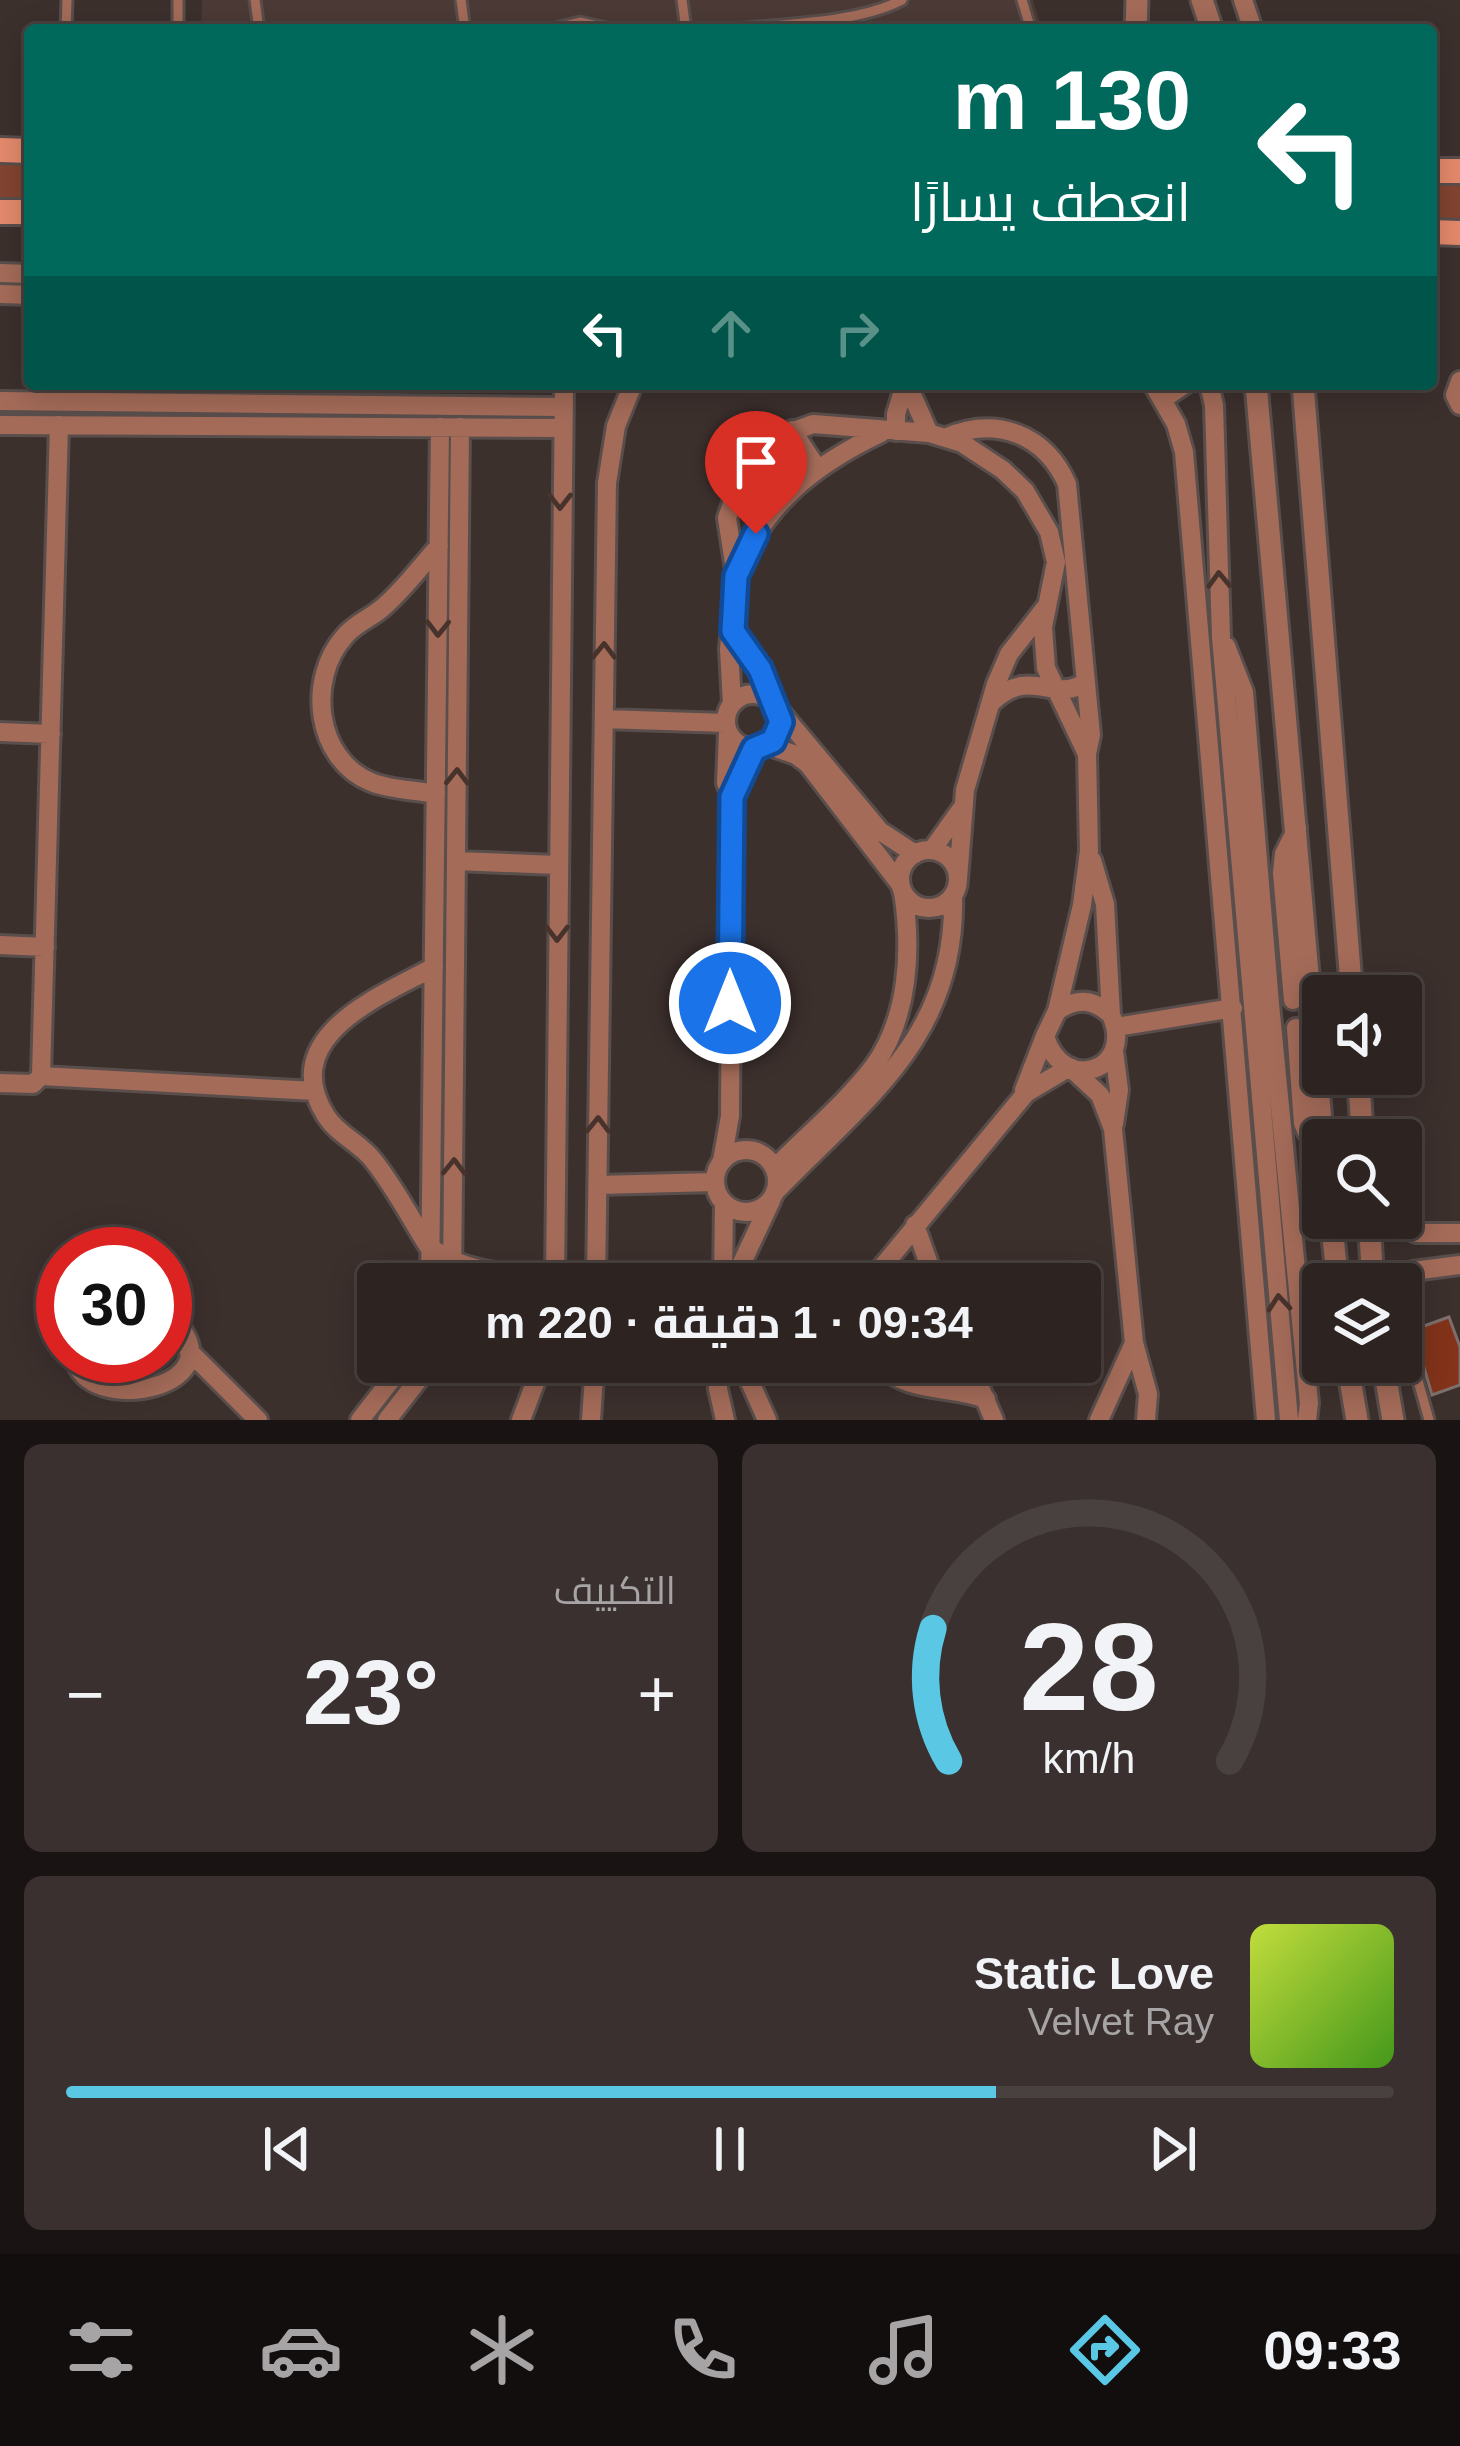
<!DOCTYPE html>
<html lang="ar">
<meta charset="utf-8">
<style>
body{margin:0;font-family:Helvetica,Cairo,sans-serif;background:#39302f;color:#f1f3f6;direction:rtl;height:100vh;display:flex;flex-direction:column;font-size:45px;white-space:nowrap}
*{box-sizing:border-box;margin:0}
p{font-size:39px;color:#a7a4a5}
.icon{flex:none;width:66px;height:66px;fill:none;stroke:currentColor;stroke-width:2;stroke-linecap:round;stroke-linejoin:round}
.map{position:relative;height:1420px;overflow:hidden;direction:ltr}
.side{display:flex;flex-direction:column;gap:24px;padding:24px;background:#191413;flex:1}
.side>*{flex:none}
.banner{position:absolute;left:24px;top:24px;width:1413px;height:366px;border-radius:12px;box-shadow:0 6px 30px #0003,0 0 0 3px #484140;direction:rtl;background:#00695c;color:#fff;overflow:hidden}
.buttons{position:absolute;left:1302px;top:975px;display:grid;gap:24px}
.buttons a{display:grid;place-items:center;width:120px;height:120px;border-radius:12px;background:#2d2422;box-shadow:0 6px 30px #0003,0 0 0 3px #484140;font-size:60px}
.speed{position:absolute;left:36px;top:1227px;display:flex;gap:24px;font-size:60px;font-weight:700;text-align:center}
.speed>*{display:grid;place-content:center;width:156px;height:156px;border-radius:50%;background:#2d2422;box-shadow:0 6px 30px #0003,0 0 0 3px #484140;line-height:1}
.speed .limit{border:18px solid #d22;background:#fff;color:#111}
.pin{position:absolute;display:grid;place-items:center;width:102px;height:102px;color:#fff;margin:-123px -51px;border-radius:50% 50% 50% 0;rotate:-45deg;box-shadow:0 0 12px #0007}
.pin .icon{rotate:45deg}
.me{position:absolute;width:132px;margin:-66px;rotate:0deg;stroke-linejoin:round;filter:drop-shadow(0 0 9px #0008)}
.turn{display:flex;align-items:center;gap:42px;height:252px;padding:0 48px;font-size:54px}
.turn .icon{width:156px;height:156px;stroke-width:2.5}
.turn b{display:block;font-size:84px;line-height:102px}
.lanes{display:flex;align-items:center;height:114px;padding:0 48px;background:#0003;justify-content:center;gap:60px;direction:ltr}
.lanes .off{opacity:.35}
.big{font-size:90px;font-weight:700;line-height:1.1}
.side .widget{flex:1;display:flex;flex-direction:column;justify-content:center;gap:18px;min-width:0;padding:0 42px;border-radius:18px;background:#39302f}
.side .dial{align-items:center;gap:0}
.dial svg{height:312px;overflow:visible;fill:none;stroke:#484140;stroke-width:7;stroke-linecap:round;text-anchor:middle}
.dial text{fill:#f1f3f6;stroke:none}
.song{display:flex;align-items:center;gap:36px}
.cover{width:144px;height:144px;border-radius:18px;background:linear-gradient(135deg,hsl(70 70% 55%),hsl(100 70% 35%))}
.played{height:12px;border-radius:6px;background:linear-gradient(90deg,#5ac8e5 70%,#484140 70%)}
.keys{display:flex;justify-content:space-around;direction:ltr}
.heat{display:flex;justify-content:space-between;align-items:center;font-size:66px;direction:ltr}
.side .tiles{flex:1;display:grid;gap:24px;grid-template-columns:1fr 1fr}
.widget:last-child{grid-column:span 2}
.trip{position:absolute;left:357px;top:1263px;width:744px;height:120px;border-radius:12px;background:#2d2422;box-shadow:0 6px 30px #0003,0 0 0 3px #484140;font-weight:700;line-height:120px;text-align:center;direction:rtl}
.menu{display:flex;height:192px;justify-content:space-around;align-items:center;background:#120e0e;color:#a7a4a5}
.menu .icon{width:84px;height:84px}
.menu .current{color:#5ac8e5}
.menu b{font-size:54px;color:#f1f3f6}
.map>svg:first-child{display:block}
</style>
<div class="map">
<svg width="1460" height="1420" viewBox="0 0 1460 1420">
<rect width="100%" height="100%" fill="#3c302d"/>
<!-- built -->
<path fill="#4b3a35" d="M202 0H1033L1042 30H201Z"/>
<!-- green -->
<path fill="#824431" d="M0 159H30V200H0Z
M1431 183 1460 184V222L1431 221Z"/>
<!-- building -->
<path fill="#823319" stroke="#7d6f6b" stroke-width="3" d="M1449 1317 1460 1347V1385L1432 1395 1413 1330Z"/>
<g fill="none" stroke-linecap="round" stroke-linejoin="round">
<!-- service casing -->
<g stroke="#594e4b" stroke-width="15">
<path id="service" d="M255 0 259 30
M461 0 465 30
M682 0 686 30
M1022 0 1031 30
M66 30 67 0
M178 30V0
M548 30 580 22 615 30
M725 30C778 24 856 24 902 0
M1401 1320 1429 1420"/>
</g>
<!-- minor casing -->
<g stroke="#594e4b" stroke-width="24">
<path id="minor" d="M1243 0 1253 30
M0 273 30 274
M0 294 30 295
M1460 381 1455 395 1460 405
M907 384 929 433
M1153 384 1176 424 1184 452 1266 1420
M1209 384 1214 405 1221 637 1289 1420
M1163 399 1185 384
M0 401 562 407
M0 425 560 428
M792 430 817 468
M896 431V414L905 384
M947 437C996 416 1045 434 1067 484L1091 735 1087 754 1089 851 1082 905 1057 1011 1045 1036C1063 1096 1136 1070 1111 1015 1094 999 1077 997 1057 1011
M735 485 769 514
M737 572C765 503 816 464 881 433
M733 631 752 655 769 698
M1226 646 1244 692 1270 1004 1309 1403 1307 1420
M726 721a27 27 0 1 1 54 0a27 27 0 1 1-54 0Z
M993 701C1032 666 1053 704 1086 682
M732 704 729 649 736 576 727 518 743 471 778 437 813 424 929 433 962 443 1003 470 1025 491 1049 532 1056 562 1043 627 1046 668 1087 754
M778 709 880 831 915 854
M604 719 726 723
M0 732 51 734
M767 745 796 755 808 764 900 884
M436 794C416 790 390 790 371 782 315 759 307 679 344 637 354 624 369 619 381 609 402 592 420 567 439 546
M732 797 754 749
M932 850 962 808
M900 879a29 29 0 1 1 58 0a29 29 0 1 1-58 0Z
M1092 860 1105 904 1111 1015
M457 861 557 865
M958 879 965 790 996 684 1009 654 1045 608
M0 945 45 947
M434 967C381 996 276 1036 326 1116 338 1135 360 1143 373 1160 394 1186 410 1217 428 1246 465 1274 509 1274 555 1277
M1293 1000 1282 873 1284 854 1297 828
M1116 1027 1233 1008
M1296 1028 1303 1123 1307 1132 1322 1137
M1074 1071 1100 1095 1113 1129 1134 1343 1148 1394 1146 1420
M41 1076 315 1091
M0 1083 33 1084 41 1076 59 425
M1024 1090 1045 1036
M1114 1124 1119 1090 1114 1051
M715 1181a31 31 0 1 1 62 0a31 31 0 1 1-62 0Z
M722 1161 730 1116 732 797 726 783 728 732
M775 1168C807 1135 846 1103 874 1066 909 1017 912 949 903 892
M598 1185 715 1182
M776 1191C865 1099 957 1036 953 896
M1379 1218 1417 1233H1460
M915 1225 936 1284
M430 1284 440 427
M452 1284 460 427
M555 1284 564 384
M596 1284 607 483 616 426 633 384
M723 1284 724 1203
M732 1284 771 1201
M868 1284 1026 1093 1068 1068
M1392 1284 1413 1271 1460 1265
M188 1350 258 1420
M75 1356C81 1420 253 1387 165 1312
M717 1362 718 1389 725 1420
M741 1362 767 1420
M877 1362C906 1394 948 1385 986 1399
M969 1362 994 1420
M360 1420 405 1362
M387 1420 432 1362
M521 1420 543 1362
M591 1420 595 1362
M1099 1420 1134 1343"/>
</g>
<!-- tertiary casing -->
<g stroke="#594e4b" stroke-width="27">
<path id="tertiary" d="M1202 0 1212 30
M1136 30 1137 0
M1256 384 1323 1144
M1303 384 1352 996
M1358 1074 1363 1140
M1331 1218 1338 1284
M1369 1218 1373 1284
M1347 1362 1357 1420
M1383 1362 1393 1420"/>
</g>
<!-- secondary casing -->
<g stroke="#594e4b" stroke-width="30">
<path id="secondary" d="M0 150 30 151
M1431 171H1460
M0 212H30
M1431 232 1460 233"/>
</g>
<!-- service -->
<use href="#service" stroke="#a46b59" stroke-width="9"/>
<!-- minor -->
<use href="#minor" stroke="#a46b59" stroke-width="18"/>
<!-- tertiary -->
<use href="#tertiary" stroke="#a46b59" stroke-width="21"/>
<!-- secondary -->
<use href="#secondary" stroke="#e4896c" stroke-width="24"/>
</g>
<!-- one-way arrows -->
<defs><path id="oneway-chevron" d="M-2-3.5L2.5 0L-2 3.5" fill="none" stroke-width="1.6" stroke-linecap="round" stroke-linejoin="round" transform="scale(3)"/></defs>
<g stroke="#47322c">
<use href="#oneway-chevron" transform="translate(560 501) rotate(90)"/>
<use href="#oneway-chevron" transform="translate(1219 580) rotate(-92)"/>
<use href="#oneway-chevron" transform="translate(438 628) rotate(91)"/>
<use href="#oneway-chevron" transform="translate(604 651) rotate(-89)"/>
<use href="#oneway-chevron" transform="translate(457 777) rotate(-89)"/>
<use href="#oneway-chevron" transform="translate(557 933) rotate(90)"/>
<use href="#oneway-chevron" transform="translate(598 1125) rotate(-89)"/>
<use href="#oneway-chevron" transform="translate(454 1167) rotate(-89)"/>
<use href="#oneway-chevron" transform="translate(1279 1303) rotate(-95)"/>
</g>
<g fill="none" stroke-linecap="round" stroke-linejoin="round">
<!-- route casing -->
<g stroke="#114b97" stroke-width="30">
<path id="route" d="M730 1003 732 797 754 749 773 741 781 722 760 669 733 631 736 576 756 534"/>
</g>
<!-- route -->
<use href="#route" stroke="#1a73e8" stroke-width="21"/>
</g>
</svg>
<div class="buttons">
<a><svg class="icon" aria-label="sound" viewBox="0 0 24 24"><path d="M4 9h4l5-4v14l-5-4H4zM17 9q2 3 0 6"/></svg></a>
<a><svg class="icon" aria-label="search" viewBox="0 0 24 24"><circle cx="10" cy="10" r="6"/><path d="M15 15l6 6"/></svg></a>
<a><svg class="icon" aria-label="layers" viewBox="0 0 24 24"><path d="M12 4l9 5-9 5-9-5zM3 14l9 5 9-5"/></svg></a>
</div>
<div class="speed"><div class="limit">30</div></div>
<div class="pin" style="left:756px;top:534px;background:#d93025"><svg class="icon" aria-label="arrive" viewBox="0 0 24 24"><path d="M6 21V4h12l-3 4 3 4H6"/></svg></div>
<svg class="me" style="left:730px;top:1003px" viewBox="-20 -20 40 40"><circle r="17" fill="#1a73e8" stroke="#fff" stroke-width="3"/><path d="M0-11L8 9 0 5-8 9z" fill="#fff"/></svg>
<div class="trip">09:34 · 1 دقيقة · 220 m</div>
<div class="banner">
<div class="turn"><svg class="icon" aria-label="left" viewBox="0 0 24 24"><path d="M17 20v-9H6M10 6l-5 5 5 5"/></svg><div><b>130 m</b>انعطف يسارًا</div></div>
<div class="lanes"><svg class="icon" aria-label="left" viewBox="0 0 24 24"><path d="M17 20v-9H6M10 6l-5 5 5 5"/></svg><svg class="icon off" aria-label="ahead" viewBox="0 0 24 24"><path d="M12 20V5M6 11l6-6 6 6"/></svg><svg class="icon off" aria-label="right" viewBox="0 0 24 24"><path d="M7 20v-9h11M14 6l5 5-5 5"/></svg></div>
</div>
</div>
<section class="side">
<div class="tiles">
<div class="widget dial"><svg viewBox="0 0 100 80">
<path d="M14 69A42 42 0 1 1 86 69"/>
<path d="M14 69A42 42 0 0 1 10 35" stroke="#5ac8e5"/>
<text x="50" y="56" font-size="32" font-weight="700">28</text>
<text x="50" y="72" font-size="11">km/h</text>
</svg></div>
<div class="widget"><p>التكييف</p>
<div class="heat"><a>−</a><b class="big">23°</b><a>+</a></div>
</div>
<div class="widget">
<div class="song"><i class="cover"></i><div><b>Static Love</b><p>Velvet Ray</p></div></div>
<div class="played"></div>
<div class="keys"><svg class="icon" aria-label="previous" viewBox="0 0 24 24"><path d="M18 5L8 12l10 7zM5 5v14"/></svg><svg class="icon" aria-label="pause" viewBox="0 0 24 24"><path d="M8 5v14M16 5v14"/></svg><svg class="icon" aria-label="next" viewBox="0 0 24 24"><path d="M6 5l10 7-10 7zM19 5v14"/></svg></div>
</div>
</div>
</section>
<nav class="menu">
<b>09:33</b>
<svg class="icon current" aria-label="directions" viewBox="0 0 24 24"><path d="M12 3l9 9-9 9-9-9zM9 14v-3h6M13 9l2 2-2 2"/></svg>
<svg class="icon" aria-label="music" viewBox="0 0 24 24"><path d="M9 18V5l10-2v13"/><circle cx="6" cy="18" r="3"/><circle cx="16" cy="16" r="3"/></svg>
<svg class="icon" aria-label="phone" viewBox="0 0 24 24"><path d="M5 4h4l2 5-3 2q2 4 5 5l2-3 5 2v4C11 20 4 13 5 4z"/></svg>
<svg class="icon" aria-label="climate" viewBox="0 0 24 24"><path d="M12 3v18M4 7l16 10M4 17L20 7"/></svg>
<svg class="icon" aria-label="car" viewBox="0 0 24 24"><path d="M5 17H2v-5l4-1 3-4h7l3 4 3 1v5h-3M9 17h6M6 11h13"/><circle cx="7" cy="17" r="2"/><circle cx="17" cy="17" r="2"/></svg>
<svg class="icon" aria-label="filters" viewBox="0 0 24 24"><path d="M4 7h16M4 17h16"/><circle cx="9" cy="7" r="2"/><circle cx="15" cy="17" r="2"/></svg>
</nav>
